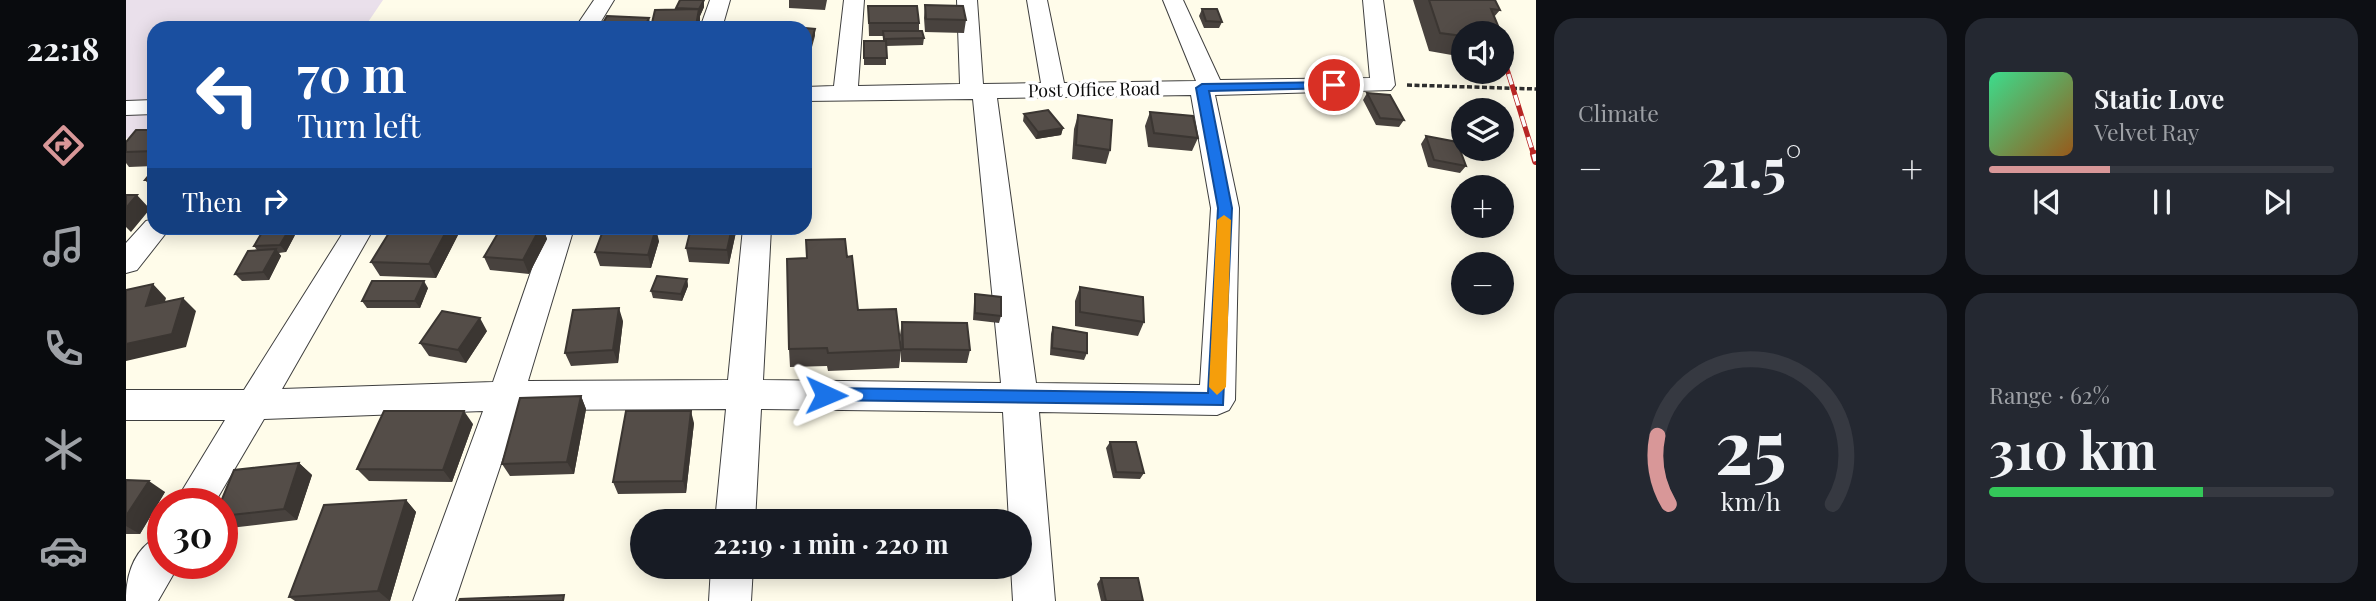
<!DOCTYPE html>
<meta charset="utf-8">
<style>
body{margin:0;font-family:"Playfair Display",serif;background:#242831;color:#f1f3f6;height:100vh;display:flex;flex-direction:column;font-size:26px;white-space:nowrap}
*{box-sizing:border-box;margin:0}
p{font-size:23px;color:#9ea1a6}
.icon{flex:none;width:38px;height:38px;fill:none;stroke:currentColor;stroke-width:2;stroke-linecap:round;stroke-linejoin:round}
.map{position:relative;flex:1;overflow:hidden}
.panel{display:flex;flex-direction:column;gap:18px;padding:18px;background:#0d0f14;width:840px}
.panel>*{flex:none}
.hud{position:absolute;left:21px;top:21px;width:665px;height:214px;border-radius:21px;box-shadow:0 4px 18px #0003;background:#1a4fa0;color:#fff;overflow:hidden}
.fabs{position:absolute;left:1325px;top:21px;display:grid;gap:14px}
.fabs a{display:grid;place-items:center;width:63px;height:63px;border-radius:50%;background:#171b24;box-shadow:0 4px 18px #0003;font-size:35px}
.speed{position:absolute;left:21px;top:488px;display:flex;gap:14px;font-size:35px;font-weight:700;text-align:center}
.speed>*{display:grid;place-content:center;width:91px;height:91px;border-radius:50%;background:#171b24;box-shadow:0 4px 18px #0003;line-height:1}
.speed .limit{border:10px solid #d22;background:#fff;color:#111}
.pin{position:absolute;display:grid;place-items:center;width:60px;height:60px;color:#fff;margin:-30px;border:4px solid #fff;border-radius:50%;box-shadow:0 2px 7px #0007}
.me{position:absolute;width:77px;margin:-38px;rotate:91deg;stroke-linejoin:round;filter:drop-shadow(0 0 5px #0008)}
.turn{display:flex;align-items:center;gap:24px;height:147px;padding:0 35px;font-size:32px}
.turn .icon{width:91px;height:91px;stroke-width:2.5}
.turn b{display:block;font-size:49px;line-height:60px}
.then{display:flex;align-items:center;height:66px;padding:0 35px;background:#0003;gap:14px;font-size:26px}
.big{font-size:52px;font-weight:700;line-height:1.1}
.panel .tile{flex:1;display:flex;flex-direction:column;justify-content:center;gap:10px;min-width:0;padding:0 24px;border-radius:21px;background:#242831}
.panel .dial{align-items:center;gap:0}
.dial svg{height:182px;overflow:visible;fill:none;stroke:#363941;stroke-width:7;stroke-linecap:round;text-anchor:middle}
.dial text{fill:#f1f3f6;stroke:none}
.song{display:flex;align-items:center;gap:21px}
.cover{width:84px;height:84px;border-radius:10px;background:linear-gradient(135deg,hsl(150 70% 55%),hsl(30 70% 35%))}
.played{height:7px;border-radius:4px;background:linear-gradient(90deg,#d89798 35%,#363941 35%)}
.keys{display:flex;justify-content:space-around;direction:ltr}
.heat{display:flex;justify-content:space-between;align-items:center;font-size:38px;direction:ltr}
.charge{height:10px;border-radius:5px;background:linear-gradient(90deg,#34c759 62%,#363941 0)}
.panel .tiles{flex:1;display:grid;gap:18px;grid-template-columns:repeat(2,1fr)}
.trip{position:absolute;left:504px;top:509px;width:402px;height:70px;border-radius:35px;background:#171b24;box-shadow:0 4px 18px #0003;font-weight:700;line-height:70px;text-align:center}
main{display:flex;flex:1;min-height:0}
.tabs{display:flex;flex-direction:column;width:126px;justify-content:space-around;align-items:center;background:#090b0e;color:#9ea1a6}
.tabs .icon{width:49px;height:49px}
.tabs .current{color:#d89798}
.tabs b{font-size:32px;color:#f1f3f6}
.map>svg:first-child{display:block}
</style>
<main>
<nav class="tabs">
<b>22:18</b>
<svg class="icon current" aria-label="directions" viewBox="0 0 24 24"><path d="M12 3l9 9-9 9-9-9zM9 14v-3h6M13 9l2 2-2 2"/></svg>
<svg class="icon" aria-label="music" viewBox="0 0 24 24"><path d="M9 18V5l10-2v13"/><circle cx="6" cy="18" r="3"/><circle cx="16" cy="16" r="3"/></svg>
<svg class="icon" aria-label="phone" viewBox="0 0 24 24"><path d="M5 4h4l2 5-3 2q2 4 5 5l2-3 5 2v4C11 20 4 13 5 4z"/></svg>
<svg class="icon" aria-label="climate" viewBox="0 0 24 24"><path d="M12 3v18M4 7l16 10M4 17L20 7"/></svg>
<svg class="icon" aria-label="car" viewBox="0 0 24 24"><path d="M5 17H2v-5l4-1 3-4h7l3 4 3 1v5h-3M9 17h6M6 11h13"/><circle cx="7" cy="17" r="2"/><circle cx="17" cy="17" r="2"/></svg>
</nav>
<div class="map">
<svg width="1410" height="601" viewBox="0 0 1410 601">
<rect width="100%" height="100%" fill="#fffcea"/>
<!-- industrial -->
<path fill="#eae0eb" d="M0 0H257L238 28H28V137L0 138Z"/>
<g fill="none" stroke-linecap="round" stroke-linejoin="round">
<!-- minor casing -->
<g stroke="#3f3f3f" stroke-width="2">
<path id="minor" d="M468 0H488L471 28H449Z
M584 0H604L596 28H574Z
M718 0H738L732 86 834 84 831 0H851L857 84 915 83 901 0H921L938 83 1070 81 1037 0H1057L1094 80 1244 78 1237 0H1257L1269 85 1265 90 1089 95 1113 208 1109 400 1103 410 1091 415 913 412 929 601H887L885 567H894V522H883L877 412 635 409 629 522H589L600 409 393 410 329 601H287L357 411 138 419 88 504H48L99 420H0V390H118L220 228H248L156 389 367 382 420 228H448L402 381 602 380 617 228H645L637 380 875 383 847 99 679 101V87L708 86ZM1065 95 1085 208 1074 385 910 383 871 98Z
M28 100V114L0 115V101Z
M28 219V228H44L11 270 0 273V243L20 221Z
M37 534V564H53L51 568 32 601H0C0 573 9 546 37 534Z
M585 567H627L625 601H583Z"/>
</g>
<!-- path -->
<path stroke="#2e2e2e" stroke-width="3.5" stroke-dasharray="5 2.5" stroke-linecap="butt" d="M1281 85 1410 89"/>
<!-- minor -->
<use href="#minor" fill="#fff" fill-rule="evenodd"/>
<!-- rail-far1 casing -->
<g stroke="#b92726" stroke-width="5">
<path id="rail-far1" d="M1376 53 1408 156"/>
</g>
<!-- rail casing -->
<g stroke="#b92726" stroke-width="8">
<path id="rail" d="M1408 154 1410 161"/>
</g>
<!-- rail-far1 -->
<use href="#rail-far1" stroke="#fff" stroke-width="3.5" stroke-dasharray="11" stroke-linecap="butt"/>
<!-- rail -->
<use href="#rail" stroke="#fff" stroke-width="5" stroke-dasharray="15" stroke-linecap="butt"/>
</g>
<!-- wall -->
<path fill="#48423e" d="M663 0H701L699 10 663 8Z
M1287 0H1369L1374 10 1368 17 1337 33V57L1303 51Z
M799 5 840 20 838 33 799 32 798 18Z
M742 6 793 23V31L798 38 797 45 760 46V65H738V41H757V36H743Z
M578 7 574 16V28H526L525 27 550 9V8Z
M1076 9 1096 22 1093 28H1078L1073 16Z
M679 28 689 29V36L686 47 679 46Z
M1241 93 1278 120 1273 127 1250 125 1237 100Z
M1024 112 1072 138 1066 151 1022 147 1019 126Z
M898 114 937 128 935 135 910 139 897 121Z
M952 115 984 150 980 164 946 159 948 129Z
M28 130V166L3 167 0 163V142Z
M1300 136 1340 166 1334 173 1302 167 1295 144Z
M28 169V187H25L19 180Z
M266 228H328L332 235 310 278 254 276 245 262Z
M375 228H417L421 239 403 274 364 270 358 257Z
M565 228H610V232L603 264 563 262 560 248Z
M169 235 160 252 153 253 155 256 143 280 116 281 109 274 131 250 128 246Z
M533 241 525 268 474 266 469 252Z
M721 257 732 310 775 349 774 335 776 322 844 350 841 363 775 362V351L773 368 702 371 701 366 664 367 663 349Z
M561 279 562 286 556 301 527 298 525 291Z
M954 287 1018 322 1012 336 949 326V301Z
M302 288 294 308H241L236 301Z
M849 294 875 316 873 323 847 320 848 302Z
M497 321 492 363 445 366 439 353Z
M927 327 961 353 958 360 924 355 925 334Z
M361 331 340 363 303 356 294 343Z
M455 396 460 409 448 474 384 476 376 464Z
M568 423 560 493 492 494 487 482Z
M347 424 326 482 243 481 231 469Z
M984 442 1018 473 1014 479 987 478 980 448Z
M173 463 186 475 171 520 104 528 96 523V504Z
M0 480 39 492 14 534H0Z
M280 500 290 512 264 601H169L163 597Z
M975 578 1017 601H975L971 584Z"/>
<!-- shaded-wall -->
<path fill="#3b3632" d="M578 0V7L574 16V28H571L573 9Z
M523 18 525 28H518Z
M937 128 935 135 910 139 912 132Z
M11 195 24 209 5 232 0 227V208Z
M164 228 169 235 160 252 154 245Z
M322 228H328L332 235 310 278 303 264Z
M414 228H417L421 239 403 274 397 260Z
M530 228 533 241 525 268 522 255Z
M606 228H610V232L603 264 601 250Z
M150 249 155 256 143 280 137 272Z
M561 279 562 286 556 301 555 294Z
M298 281 302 288 294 308 289 301Z
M27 284 40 298 34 319 20 306Z
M57 298 70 311 60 347 0 361V344Z
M493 308 497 321 492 363 487 350Z
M354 318 361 331 340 363 332 350Z
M455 396 460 409 448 474 441 462Z
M338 411 347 424 326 482 317 470Z
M565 411 568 423 560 493 557 481Z
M173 463 186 475 171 520 158 509Z
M23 481 39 492 14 534 0 526V516Z
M280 500 290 512 264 601 252 591Z"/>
<!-- building -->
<path fill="#544d48" stroke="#3b3632" stroke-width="2" d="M554 0H578L573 9 550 8Z
M1303 0H1369L1374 10 1365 9 1375 33H1337V36L1314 33Z
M799 5 837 6 840 20 800 19Z
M742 6H791L793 23H743Z
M573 9 570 26 525 27 529 10Z
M1076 9H1091L1096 22 1080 21Z
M481 16 523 18 518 28H474Z
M350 23H378L376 28H348Z
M679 28 689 29 686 40 679 39Z
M757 31H796L798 38 758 39Z
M738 41H760L761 58H738Z
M1241 93 1264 95 1278 120 1254 118Z
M922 110 937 128 912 132 898 114Z
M1024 112 1067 116 1072 138 1028 133Z
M952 115 986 120 984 150 950 145Z
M10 130H28V151L0 152V142Z
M1300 136 1331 142 1340 166 1308 160Z
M28 169V180H19Z
M0 195H11L0 208Z
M164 228 154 245 128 246 138 229Z
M266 228H322L303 264 245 262Z
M375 228H414L397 260 358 257Z
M478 228H530L522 255 469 252Z
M565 228H606L601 250 560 248Z
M719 239 721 257 726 256 732 310 770 309 775 350 702 353 701 348 663 349 661 259 681 258 680 240Z
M150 249 137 272 109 274 122 251Z
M531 276 561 279 555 294 525 291Z
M246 281H298L289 301H236Z
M27 284 20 306 57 298 46 334 0 344V290Z
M954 287 1017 297 1018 322 954 312Z
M849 294 875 297V316L849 313Z
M493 308 487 350 439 353 447 310Z
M316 311 354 318 332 350 294 343Z
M776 322 841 323 844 350 777 349Z
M927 327 961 333V353L926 348Z
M455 396 441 462 376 464 394 398Z
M258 411H338L317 470 231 469Z
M500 411H565L557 481 487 482Z
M984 442H1010L1018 473 990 472Z
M173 463 158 509 96 516V504H94L108 470Z
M0 480 23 481 0 516Z
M280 500 252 591 163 597 198 505Z
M975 578H1012L1017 601H980Z
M438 595 437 601H333L334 599Z"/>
<!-- route -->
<path fill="#1a73e8" stroke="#114b97" stroke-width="2" d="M1208 82 1212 83V88L1083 91 1106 208 1097 405 694 400 691 395 700 388 1082 393 1092 208 1070 88 1076 84Z"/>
<!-- slow -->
<path fill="#f59e0b" d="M1098 215 1105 220 1100 387 1091 395 1083 387 1091 220Z"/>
<g text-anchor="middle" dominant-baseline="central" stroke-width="7" stroke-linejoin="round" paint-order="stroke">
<!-- far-street labels -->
<g font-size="18" fill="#0c0c0c" stroke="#fff">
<text transform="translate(968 89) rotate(-1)">Post Office Road</text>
</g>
</g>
</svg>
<div class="fabs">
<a><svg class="icon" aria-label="sound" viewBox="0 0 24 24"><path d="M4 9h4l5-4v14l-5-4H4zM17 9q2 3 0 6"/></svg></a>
<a><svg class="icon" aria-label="layers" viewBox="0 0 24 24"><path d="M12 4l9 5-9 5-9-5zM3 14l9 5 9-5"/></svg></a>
<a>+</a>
<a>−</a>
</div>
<div class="speed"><div class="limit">30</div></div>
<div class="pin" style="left:1208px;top:85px;background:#d93025"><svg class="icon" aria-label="arrive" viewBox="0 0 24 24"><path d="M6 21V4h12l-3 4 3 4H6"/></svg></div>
<svg class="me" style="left:700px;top:395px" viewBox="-20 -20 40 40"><path d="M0-17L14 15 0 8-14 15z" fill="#1a73e8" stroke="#fff" stroke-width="4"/></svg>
<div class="trip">22:19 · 1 min · 220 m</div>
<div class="hud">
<div class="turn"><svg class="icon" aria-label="left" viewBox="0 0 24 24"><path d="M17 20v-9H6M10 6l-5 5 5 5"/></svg><div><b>70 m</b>Turn left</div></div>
<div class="then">Then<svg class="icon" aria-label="right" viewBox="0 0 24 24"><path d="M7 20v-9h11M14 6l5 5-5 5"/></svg></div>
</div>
</div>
<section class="panel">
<div class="tiles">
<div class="tile"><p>Climate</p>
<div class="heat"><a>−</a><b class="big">21.5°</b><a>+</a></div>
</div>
<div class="tile">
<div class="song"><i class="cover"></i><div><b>Static Love</b><p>Velvet Ray</p></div></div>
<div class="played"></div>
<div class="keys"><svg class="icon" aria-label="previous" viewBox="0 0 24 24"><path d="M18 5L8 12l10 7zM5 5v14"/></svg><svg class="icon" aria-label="pause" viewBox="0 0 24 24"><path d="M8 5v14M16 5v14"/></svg><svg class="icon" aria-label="next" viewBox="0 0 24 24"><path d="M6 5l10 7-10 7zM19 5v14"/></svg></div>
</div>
<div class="tile dial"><svg viewBox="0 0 100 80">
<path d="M14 69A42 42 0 1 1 86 69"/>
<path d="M14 69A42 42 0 0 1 9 39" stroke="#d89798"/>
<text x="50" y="56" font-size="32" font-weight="700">25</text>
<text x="50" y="72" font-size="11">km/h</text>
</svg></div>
<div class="tile"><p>Range · 62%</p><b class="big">310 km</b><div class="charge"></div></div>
</div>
</section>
</main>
